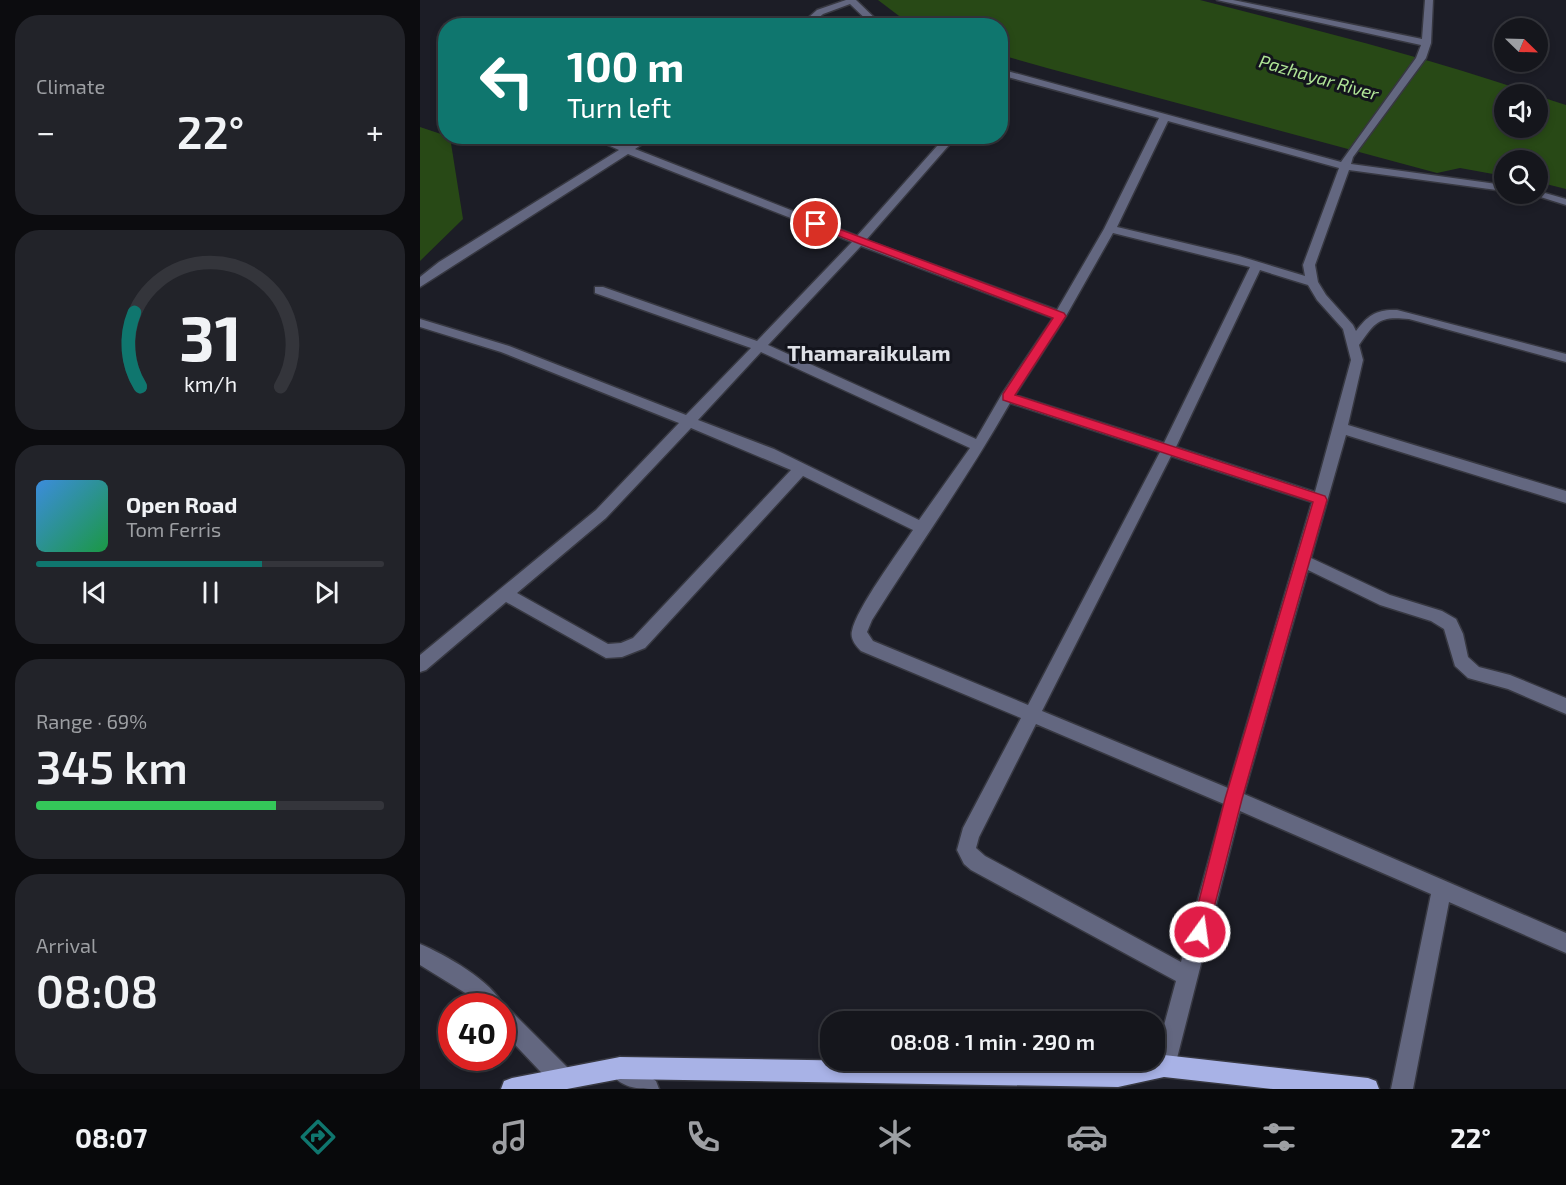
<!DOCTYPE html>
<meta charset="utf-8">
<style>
body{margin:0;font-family:"Exo 2",sans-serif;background:#222329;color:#f1f3f6;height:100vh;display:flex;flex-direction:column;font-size:22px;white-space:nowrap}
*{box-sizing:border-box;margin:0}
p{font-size:20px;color:#9d9fa3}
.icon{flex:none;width:33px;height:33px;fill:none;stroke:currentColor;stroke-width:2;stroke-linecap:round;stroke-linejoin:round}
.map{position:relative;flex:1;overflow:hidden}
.sheet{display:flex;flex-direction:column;gap:15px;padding:15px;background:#0c0c0f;width:420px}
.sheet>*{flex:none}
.banner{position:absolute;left:18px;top:18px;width:570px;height:126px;border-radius:24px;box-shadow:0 3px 9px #0003,0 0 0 2px #34353b;background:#0f766e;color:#fff;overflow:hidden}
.needle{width:39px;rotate:113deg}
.buttons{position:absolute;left:1074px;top:18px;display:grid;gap:12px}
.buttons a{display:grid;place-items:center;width:54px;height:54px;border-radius:50%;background:#15161c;box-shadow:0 3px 9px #0003,0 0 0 2px #34353b;font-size:30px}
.speed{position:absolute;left:18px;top:993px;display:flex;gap:12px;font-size:30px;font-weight:700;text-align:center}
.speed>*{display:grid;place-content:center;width:78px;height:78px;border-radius:50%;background:#15161c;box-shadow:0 3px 9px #0003,0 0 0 2px #34353b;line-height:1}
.speed .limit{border:9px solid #d22;background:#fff;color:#111}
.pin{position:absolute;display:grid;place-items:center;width:51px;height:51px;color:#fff;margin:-26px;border:3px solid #fff;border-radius:50%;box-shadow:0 2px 6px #0007}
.me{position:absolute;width:66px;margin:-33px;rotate:14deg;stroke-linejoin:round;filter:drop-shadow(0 0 4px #0008)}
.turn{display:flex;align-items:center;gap:21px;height:126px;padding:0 30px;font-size:27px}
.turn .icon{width:78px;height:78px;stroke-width:2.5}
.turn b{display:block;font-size:42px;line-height:51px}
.big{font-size:45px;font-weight:600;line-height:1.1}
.sheet .card{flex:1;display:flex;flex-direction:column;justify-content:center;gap:9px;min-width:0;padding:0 21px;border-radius:24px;background:#222329}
.sheet .dial{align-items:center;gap:0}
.dial svg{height:156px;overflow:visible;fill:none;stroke:#34353b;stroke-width:7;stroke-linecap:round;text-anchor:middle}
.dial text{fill:#f1f3f6;stroke:none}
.song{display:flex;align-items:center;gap:18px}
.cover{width:72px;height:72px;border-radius:9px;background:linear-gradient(135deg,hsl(210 70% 55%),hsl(140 70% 35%))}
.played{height:6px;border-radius:3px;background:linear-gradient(90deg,#0f766e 65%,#34353b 65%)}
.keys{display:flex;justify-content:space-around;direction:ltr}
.heat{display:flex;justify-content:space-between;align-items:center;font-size:33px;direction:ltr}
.charge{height:9px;border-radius:4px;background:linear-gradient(90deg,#34c759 69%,#34353b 0)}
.trip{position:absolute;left:400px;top:1011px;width:345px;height:60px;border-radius:24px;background:#15161c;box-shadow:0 3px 9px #0003,0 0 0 2px #34353b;font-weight:600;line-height:60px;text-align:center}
.menu{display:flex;height:96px;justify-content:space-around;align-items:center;background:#08090b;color:#9d9fa3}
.menu .icon{width:42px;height:42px}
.menu .on{color:#0f766e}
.menu b{font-size:27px;color:#f1f3f6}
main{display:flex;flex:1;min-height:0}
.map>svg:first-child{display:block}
</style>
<main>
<section class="sheet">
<div class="card"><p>Climate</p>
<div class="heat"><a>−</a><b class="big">22°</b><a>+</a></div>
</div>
<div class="card dial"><svg viewBox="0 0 100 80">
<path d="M14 69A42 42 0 1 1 86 69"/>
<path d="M14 69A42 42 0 0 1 11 31" stroke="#0f766e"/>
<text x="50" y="56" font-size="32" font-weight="700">31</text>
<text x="50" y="72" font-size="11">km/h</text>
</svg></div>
<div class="card">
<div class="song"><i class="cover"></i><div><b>Open Road</b><p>Tom Ferris</p></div></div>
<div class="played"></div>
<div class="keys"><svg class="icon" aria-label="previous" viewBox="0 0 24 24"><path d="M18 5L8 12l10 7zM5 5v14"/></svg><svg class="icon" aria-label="pause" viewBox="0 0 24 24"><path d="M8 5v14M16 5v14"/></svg><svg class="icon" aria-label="next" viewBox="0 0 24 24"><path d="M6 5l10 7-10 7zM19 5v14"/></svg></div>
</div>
<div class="card"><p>Range · 69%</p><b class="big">345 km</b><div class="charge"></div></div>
<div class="card"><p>Arrival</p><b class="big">08:08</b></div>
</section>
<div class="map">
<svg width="1146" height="1089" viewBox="0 0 1146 1089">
<rect width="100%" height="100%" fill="#1c1d26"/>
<!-- water -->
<path fill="#284916" d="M458 0H780C892 29 1005 57 1114 94H1084V128H1118V96L1146 105V189L1118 182V160H1084V176L1040 168 1017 173 627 68 581 55 580 26 491 25Z
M0 127 30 137 43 219 0 261Z"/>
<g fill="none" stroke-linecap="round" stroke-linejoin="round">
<!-- minor casing -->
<g stroke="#373841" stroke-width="3">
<path id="minor" d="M426 0H436L463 26H453L430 4 403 14 389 26H379L397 10Z
M797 0H813L1002 39 1005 0H1013L1011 43 1006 58 933 157 931 164 1084 185V191L929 170 895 265 898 282 906 295 933 325 936 331C948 315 957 309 977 310L1146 354V362L989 319C959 316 956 321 939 345L943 360 928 425 1146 491V503L926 435 891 558 970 595 1022 611 1036 619 1043 634 1048 657 1059 667 1090 675 1146 698V714L1088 689 1048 678 1035 666 1024 629 1011 621 960 605 888 570 824 794 1146 933V953L1029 902 993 1089H971L1011 894 820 811 755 1066 752 1074 744 1077 736 1074 733 1066 756 981 551 870 544 864 537 850 543 828 601 718 441 651C436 646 430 639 432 631 436 609 479 551 493 530L383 476 225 648 202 657 186 658 86 602 6 670 0 672V655L176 510 259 423 81 352 0 327V319L89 346 266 415 331 348 175 293V287H183L337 341 432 242 208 154 0 287V277L19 262 199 150 168 136H183L207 146 221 136H234L215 149 437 236 526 136H537L446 240 637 310 684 229 739 118 580 75V69L921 162 996 58 1001 45ZM748 121 919 168 883 265 885 276 819 256 697 227ZM693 233 830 267 744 443 595 395 646 316ZM441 246 633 318 582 394 556 439 348 345ZM840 270 888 285 897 300 923 329 931 360 895 492 756 447ZM341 352 550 448 499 520 354 449 278 420ZM590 403 740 452 608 705 453 641 447 632 452 620C498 547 548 477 590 403ZM271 428 371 470 213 638 201 643 188 644 97 593 186 518ZM751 456 892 502 808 788 622 711ZM616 724 804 804 761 962 565 856 556 848 559 837Z
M1118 191 1146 199V205L1111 194H1118Z
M0 944C24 954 74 982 83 1006L89 1009 152 1072 155 1080 152 1088H136L82 1031V1006H59L47 994 0 965Z
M200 1057 236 1081 239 1089C218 1089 198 1089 189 1068L192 1060Z"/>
</g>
<!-- major casing -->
<g stroke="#373841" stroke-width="3">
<path id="major" d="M744 1055 948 1078 956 1081 959 1089H853L744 1077 698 1087 200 1079 147 1089H81L84 1081 92 1078 200 1057 698 1065 720 1060H735V1057Z"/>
</g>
<!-- minor -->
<use href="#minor" fill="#636780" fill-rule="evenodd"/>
<!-- major -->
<use href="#major" fill="#a8b2e6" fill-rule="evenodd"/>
</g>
<!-- route -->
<path fill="#e11d48" stroke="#92132f" stroke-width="1.5" d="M393 222H400L644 313 646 316 595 395 905 496 907 500 822 799 786 939 780 941 773 939 771 932 805 799 893 502 583 400V394L633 318 393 226Z"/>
<g text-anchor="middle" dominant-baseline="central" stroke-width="6" stroke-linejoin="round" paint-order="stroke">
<!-- far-water labels -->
<g font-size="18" font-style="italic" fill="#b0e597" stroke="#13141c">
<text transform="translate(899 77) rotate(16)">Pazhayar River</text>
</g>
<!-- quarter labels -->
<g font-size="22" font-weight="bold" fill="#dfe1e7" stroke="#13141c">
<text x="449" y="352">Thamaraikulam</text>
</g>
</g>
</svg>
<div class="buttons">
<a><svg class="needle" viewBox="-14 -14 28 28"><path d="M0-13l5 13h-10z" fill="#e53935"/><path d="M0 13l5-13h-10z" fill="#9d9fa3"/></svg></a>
<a><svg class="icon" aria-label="sound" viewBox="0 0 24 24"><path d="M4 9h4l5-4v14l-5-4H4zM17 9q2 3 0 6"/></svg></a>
<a><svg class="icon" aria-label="search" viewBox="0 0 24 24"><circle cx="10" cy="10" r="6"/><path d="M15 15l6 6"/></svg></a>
</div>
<div class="speed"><div class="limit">40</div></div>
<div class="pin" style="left:396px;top:224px;background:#d93025"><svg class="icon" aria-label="arrive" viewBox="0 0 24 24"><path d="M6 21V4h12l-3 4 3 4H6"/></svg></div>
<svg class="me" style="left:780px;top:932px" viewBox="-20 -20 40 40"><circle r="17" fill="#e11d48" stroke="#fff" stroke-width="3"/><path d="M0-11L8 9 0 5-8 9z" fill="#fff"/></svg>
<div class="trip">08:08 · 1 min · 290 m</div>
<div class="banner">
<div class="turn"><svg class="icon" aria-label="left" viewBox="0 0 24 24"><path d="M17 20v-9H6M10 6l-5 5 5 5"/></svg><div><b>100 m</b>Turn left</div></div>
</div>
</div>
</main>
<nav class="menu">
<b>08:07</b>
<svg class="icon on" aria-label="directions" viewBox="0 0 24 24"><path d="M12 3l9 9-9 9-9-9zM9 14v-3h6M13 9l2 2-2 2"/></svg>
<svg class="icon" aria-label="music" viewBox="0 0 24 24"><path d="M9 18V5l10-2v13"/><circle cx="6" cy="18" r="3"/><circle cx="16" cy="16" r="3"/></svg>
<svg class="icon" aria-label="phone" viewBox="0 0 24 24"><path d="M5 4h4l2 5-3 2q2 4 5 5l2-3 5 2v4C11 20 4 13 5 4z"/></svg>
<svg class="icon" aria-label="climate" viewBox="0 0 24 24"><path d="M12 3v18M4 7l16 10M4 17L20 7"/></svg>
<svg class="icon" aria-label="car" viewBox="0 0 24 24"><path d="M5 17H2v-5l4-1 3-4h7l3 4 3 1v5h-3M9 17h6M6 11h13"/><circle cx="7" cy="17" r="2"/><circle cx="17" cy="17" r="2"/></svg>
<svg class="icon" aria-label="filters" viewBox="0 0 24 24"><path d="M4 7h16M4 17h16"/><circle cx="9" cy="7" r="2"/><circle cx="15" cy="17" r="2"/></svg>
<b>22°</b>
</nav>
